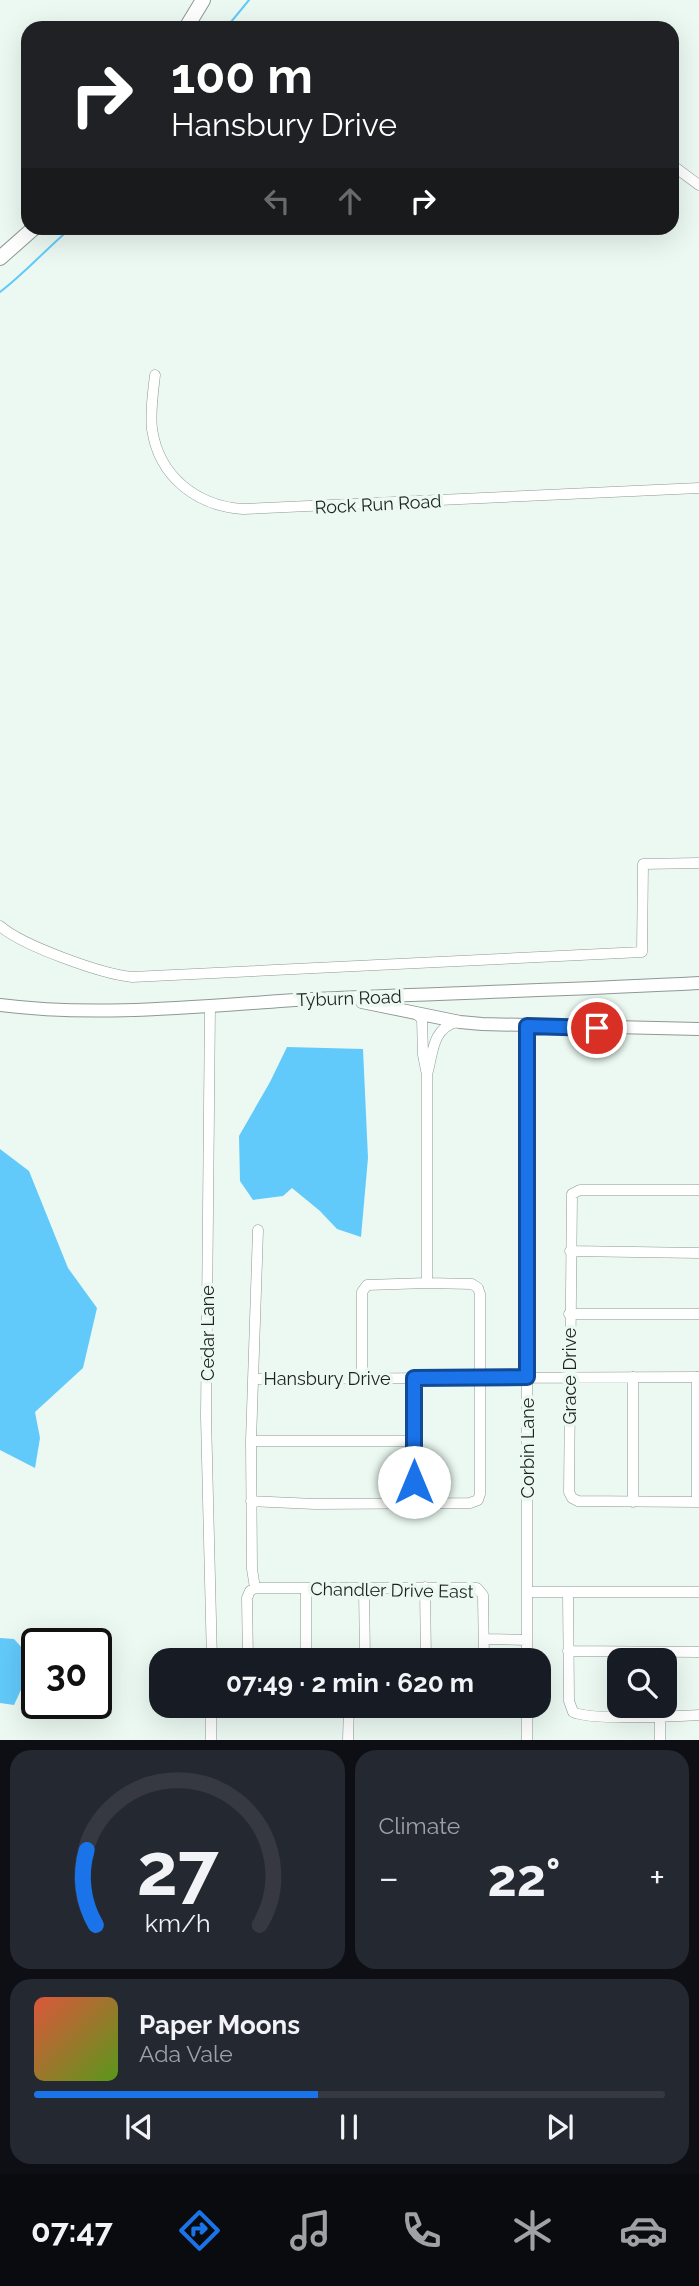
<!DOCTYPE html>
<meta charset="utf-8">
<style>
body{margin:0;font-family:Raleway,sans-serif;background:#242831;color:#f1f3f6;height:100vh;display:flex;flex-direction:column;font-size:26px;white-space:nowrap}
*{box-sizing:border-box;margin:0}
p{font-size:23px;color:#9ea1a6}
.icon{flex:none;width:38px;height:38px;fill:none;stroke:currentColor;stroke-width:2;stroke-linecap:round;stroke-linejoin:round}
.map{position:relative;height:1740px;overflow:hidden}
.side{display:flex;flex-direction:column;gap:10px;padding:10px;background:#0d0f14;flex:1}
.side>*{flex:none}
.banner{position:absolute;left:21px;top:21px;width:658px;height:214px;border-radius:21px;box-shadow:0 7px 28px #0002;background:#202124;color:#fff;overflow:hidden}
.buttons{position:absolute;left:607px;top:1648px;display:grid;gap:14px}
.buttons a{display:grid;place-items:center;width:70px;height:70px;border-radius:14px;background:#171b24;box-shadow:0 7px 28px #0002;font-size:35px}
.speed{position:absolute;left:21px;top:1628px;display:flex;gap:14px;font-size:35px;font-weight:700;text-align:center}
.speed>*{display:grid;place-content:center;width:91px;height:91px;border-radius:50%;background:#171b24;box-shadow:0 7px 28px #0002;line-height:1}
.speed .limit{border:4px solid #111;border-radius:10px;background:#fff;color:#111}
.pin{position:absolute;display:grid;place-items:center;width:60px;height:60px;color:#fff;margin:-30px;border:4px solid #fff;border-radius:50%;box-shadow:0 2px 7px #0007}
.me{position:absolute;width:77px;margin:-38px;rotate:0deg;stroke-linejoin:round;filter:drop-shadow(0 0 5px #0008)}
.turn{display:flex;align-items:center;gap:24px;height:147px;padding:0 35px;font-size:32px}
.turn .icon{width:91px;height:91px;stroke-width:2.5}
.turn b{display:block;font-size:49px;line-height:60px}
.lanes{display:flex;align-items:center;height:66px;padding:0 35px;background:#0003;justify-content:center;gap:35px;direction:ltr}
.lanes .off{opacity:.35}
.big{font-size:52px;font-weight:700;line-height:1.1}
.side .widget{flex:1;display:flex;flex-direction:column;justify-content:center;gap:10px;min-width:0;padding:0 24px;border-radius:21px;background:#242831}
.side .dial{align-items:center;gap:0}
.dial svg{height:182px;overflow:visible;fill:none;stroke:#363941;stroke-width:7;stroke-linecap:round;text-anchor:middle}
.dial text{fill:#f1f3f6;stroke:none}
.song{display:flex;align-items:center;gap:21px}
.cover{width:84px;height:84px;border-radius:10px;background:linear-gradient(135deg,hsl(10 70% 55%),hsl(90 70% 35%))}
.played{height:7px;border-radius:4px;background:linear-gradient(90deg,#1a73e8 45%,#363941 45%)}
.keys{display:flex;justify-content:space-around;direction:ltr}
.heat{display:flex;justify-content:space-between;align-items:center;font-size:38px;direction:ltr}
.side .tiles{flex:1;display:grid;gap:10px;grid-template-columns:1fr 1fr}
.widget:last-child{grid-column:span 2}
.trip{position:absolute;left:149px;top:1648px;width:402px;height:70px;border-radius:21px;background:#171b24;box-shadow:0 7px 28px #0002;font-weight:700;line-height:70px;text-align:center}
.tabs{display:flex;height:112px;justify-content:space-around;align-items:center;background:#090b0e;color:#9ea1a6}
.tabs .icon{width:49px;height:49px}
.tabs .active{color:#1a73e8}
.tabs b{font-size:32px;color:#f1f3f6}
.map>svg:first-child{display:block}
</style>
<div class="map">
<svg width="699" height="1740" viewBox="0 0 699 1740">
<rect width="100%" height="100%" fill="#ebf9f2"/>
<!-- water -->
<path fill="#62cafa" d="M287 1047 363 1049 368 1158 361 1237 337 1229 320 1211 292 1188 283 1196 253 1200 240 1181 239 1136 270 1082Z
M0 1149 29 1171 68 1268 97 1308 83 1368 35 1412 40 1438 35 1468 0 1450Z
M0 1638 14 1639 24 1650 30 1670 14 1705 0 1703Z"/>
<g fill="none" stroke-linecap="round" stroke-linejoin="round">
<!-- stream -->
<path stroke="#62cafa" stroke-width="2" d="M226 28 249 0
M0 292C25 273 46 249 71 228"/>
<!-- minor casing -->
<g stroke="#8d9992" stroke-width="11">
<path id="minor" d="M672 165 699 185
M155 375C153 393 150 411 152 429 159 477 197 506 243 509L699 488
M0 926C23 946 102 974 132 977L642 952 643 864 699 863
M210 1005 206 1417 212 1661
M415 1013 422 1019 423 1055 427 1075V1283
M428 1071C433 1051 433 1028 457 1022
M699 1190H580L572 1194 569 1492 572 1498 578 1501 699 1502
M570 1251 699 1253
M569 1314H699
M414 1378V1503
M253 1379 699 1377
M251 1441H414
M251 1501 315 1504 470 1503 478 1500 480 1494V1294L478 1288 472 1284 427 1283 367 1285 362 1292V1378
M633 1502V1377
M697 1502V1377
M425 1587 426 1661
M255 1588H477L483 1595 484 1661
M306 1588V1661
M364 1588 365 1661
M527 1592H699
M568 1592 569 1701 573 1712C590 1721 675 1716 699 1715
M485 1639 527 1640
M568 1651 699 1652
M248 1661 247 1598 250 1591 255 1588 252 1569 251 1441 258 1230
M527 1661V1026
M660 1716V1740
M211 1740V1706
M348 1740 349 1706
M527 1740V1706"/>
</g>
<!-- major casing -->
<g stroke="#8d9992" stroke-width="14">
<path id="major" d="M362 1002 460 1022 482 1024 699 1029
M0 1005C102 1018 210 1005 312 999 441 993 570 990 699 983"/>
</g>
<!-- highway casing -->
<g stroke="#8d9992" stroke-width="16">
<path id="highway" d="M186 28 203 0
M0 258 34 228"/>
</g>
<!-- minor -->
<use href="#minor" stroke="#fff" stroke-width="10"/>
<!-- major -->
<use href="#major" stroke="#fff" stroke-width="12"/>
<!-- highway -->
<use href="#highway" stroke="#fff" stroke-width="14"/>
</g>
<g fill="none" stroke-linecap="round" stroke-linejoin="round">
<!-- route casing -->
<g stroke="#114b97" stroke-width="18">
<path id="route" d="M414 1482V1378L527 1377V1026L597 1028"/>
</g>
<!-- route -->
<use href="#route" stroke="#1a73e8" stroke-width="12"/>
</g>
<g text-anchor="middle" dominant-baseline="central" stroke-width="7" stroke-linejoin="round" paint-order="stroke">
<!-- street labels -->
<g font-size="18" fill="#1c211f" stroke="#ebf9f2">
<text transform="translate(378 504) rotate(-3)">Rock Run Road</text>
<text transform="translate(349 998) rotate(-2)">Tyburn Road</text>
<text transform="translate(207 1333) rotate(-90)">Cedar Lane</text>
<text transform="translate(569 1376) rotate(-90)">Grace Drive</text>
<text x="327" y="1378">Hansbury Drive</text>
<text transform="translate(527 1448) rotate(-90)">Corbin Lane</text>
<text transform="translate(392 1590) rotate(1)">Chandler Drive East</text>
</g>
</g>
</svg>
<div class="buttons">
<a><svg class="icon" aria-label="search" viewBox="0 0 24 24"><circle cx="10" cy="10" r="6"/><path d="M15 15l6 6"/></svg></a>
</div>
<div class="speed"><div class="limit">30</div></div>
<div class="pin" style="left:597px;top:1028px;background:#d93025"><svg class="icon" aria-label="arrive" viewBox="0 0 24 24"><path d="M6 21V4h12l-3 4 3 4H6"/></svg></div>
<svg class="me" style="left:414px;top:1482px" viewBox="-20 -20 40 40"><circle r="19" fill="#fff"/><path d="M0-13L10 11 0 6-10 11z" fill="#1a73e8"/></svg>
<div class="trip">07:49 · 2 min · 620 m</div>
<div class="banner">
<div class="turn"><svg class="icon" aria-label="right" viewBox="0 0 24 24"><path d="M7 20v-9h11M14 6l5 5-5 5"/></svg><div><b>100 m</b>Hansbury Drive</div></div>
<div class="lanes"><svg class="icon off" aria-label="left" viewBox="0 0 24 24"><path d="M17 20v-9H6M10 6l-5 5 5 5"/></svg><svg class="icon off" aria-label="ahead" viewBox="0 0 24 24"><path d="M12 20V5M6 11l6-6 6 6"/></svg><svg class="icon" aria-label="right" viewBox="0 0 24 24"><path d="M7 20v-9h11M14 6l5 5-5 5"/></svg></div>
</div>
</div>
<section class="side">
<div class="tiles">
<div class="widget dial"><svg viewBox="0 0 100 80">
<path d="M14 69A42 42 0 1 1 86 69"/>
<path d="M14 69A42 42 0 0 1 10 36" stroke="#1a73e8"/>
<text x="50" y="56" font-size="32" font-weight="700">27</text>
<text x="50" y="72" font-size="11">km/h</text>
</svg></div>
<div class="widget"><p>Climate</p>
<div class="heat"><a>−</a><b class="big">22°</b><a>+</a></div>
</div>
<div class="widget">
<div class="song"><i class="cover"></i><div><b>Paper Moons</b><p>Ada Vale</p></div></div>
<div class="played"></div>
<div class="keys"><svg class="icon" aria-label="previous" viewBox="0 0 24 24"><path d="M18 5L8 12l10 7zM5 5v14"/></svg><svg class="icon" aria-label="pause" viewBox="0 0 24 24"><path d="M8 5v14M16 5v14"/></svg><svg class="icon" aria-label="next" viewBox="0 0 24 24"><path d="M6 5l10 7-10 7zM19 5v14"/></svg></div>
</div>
</div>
</section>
<nav class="tabs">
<b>07:47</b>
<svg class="icon active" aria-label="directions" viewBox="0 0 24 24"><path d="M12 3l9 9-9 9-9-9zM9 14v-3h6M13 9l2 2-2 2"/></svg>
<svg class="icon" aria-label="music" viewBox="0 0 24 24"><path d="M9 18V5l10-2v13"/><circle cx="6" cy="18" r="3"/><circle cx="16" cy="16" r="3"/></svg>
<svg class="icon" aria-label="phone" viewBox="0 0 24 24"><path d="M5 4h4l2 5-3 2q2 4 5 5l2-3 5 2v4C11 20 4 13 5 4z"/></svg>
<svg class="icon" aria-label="climate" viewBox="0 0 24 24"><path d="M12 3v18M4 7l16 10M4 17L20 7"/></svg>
<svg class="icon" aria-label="car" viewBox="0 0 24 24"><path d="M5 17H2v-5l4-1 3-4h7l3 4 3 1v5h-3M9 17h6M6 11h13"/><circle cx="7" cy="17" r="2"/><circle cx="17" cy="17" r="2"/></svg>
</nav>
